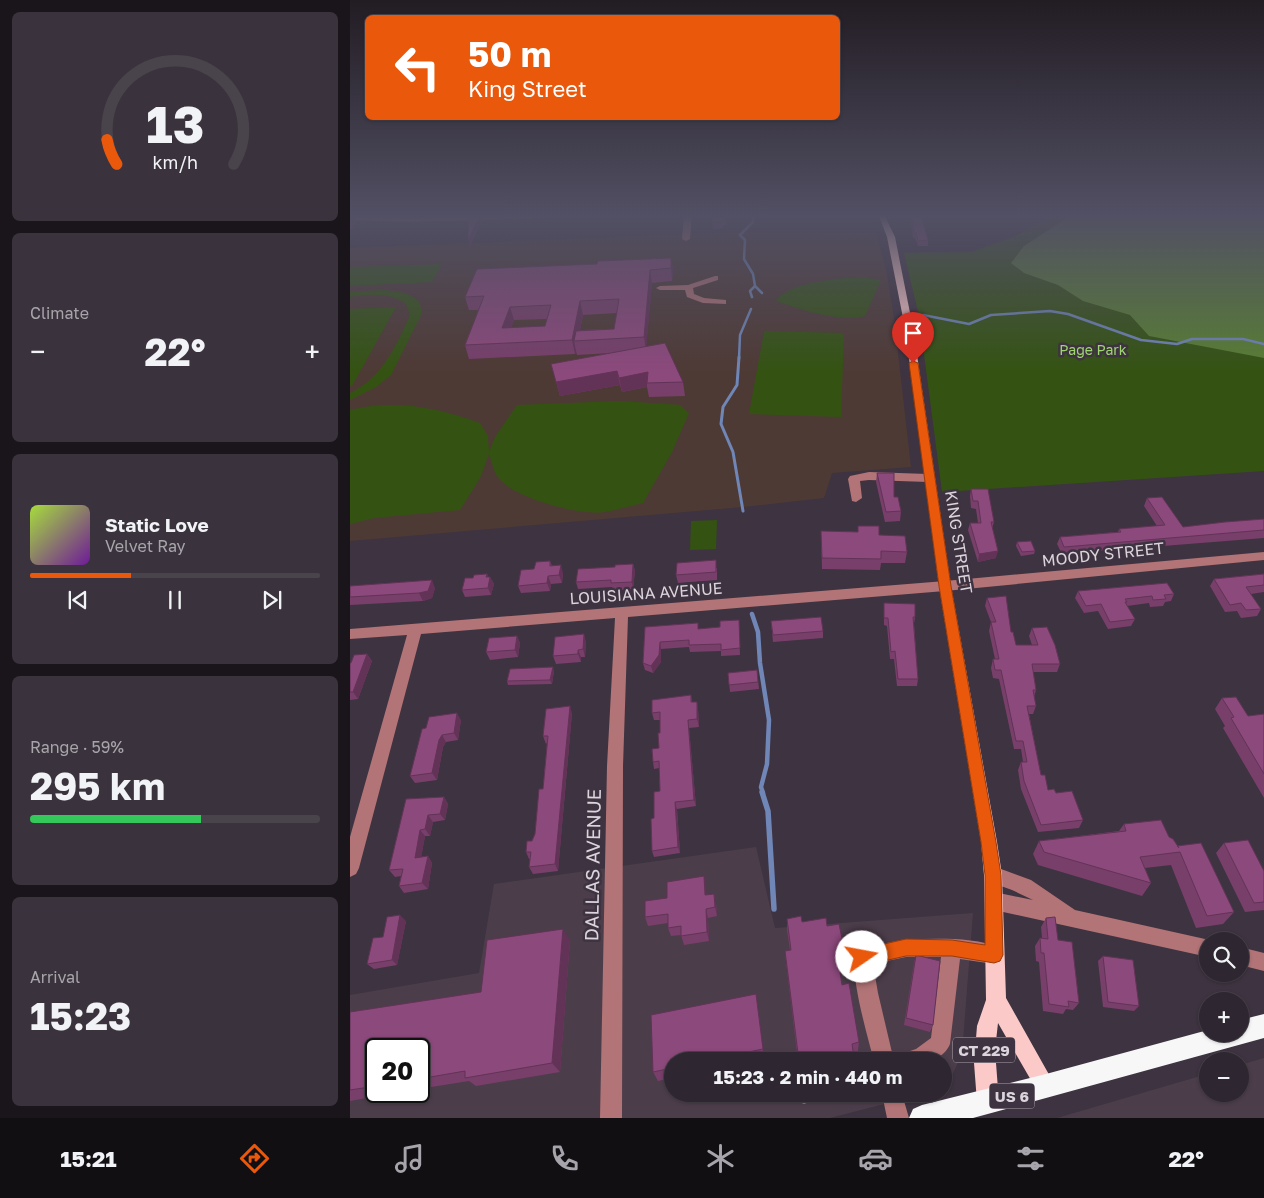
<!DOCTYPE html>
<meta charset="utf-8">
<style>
body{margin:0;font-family:"Golos Text",sans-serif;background:#3a323c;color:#f1f3f6;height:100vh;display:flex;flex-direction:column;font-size:19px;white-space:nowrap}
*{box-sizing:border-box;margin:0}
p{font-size:16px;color:#a7a5ab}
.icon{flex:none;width:28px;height:28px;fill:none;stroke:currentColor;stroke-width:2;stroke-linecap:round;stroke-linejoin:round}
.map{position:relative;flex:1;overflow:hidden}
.side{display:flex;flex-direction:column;gap:12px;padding:12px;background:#19151a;width:350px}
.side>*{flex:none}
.hud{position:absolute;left:15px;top:15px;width:475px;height:105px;border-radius:8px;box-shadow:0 1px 4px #0004,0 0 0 1px #49434c;background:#ea580c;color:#fff;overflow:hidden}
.buttons{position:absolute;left:849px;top:932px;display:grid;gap:10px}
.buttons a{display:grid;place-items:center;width:50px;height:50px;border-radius:50%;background:#2e2630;box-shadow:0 1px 4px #0004,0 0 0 1px #49434c;font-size:25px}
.speed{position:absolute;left:15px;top:1038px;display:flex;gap:10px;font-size:25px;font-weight:700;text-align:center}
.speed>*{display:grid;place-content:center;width:65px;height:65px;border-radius:50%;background:#2e2630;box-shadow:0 1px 4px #0004,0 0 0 1px #49434c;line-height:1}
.speed .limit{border:2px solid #111;border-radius:8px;background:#fff;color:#111}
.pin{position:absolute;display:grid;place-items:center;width:42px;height:42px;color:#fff;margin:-51px -21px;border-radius:50% 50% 50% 0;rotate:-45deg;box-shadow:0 0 5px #0007}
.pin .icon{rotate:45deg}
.me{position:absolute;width:55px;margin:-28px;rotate:78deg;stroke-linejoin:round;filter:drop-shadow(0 0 4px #0008)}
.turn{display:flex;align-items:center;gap:18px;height:105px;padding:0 20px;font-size:22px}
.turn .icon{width:65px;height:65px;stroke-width:2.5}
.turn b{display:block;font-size:35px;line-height:42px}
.big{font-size:38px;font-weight:700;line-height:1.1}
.side .widget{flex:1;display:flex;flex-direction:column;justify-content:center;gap:8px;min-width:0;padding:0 18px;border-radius:8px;background:#3a323c}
.side .dial{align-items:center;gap:0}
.dial svg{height:130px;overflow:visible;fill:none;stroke:#49434c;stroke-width:7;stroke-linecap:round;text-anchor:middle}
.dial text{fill:#f1f3f6;stroke:none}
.song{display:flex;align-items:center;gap:15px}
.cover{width:60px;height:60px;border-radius:8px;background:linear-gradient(135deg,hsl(80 70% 55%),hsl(280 70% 35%))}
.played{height:5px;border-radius:2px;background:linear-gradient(90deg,#ea580c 35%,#49434c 35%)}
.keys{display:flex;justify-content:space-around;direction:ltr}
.heat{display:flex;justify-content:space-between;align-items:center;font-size:28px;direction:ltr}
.charge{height:8px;border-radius:4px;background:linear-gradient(90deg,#34c759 59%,#49434c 0)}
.trip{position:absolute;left:314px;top:1052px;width:288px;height:50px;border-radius:25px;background:#2e2630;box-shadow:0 1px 4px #0004,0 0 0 1px #49434c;font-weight:700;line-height:50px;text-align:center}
.menu{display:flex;height:80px;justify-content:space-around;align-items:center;background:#120f13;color:#a7a5ab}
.menu .icon{width:35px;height:35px}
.menu .on{color:#ea580c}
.menu b{font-size:22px;color:#f1f3f6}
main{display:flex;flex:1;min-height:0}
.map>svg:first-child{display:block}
</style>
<main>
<section class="side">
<div class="widget dial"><svg viewBox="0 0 100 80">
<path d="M14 69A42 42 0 1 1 86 69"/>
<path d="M14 69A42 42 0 0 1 8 54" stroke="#ea580c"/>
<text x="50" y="56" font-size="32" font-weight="700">13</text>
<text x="50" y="72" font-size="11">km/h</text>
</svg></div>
<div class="widget"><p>Climate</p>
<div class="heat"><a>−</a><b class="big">22°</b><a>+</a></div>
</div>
<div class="widget">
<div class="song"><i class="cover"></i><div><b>Static Love</b><p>Velvet Ray</p></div></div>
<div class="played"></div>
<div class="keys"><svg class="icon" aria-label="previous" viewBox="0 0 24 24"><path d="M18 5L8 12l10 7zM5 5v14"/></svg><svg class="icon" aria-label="pause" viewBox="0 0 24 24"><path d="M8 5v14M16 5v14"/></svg><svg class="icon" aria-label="next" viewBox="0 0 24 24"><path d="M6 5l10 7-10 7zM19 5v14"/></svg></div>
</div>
<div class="widget"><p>Range · 59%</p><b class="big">295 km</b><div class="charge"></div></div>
<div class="widget"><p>Arrival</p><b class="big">15:23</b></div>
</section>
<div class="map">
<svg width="914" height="1118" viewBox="0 0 914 1118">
<rect width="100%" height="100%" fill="#3e3340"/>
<!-- commercial -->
<path fill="#4c3d4a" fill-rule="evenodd" d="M406 847 425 928 623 913 612 1054 596 1088 593 1089 592 1061H322V1094H573L480 1118H0V995L129 973 144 884ZM26 1049H69V1091H26Z
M914 1058V1118H707L857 1074 858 1094H890V1065Z"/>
<!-- education -->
<path fill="#4e3a35" d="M388 232 526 233 536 269 544 318 561 467 482 473 474 498 393 507 0 541V248Z"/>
<!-- green -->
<path fill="#345312" d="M694 216H914V471L592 492 569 316 554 253 621 252 663 237 697 219Z
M92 264 82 282 0 286V267Z
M514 277 531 280 515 316C485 322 454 310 426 301 439 281 492 278 514 277Z
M31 290C47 291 72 293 72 313L41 375 26 387 0 400V393C32 378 46 346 60 315L56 304C41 292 18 294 0 297V292Z
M46 307 2 386H0V309Z
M414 331 494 333 491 417 399 414Z
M270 401 330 405 339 413 322 452 293 503C280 506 267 510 255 512 230 516 161 498 147 476 143 470 142 461 139 454L130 478 110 510 24 518 0 524V410C45 399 88 408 130 423L138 436 139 452 145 437 167 405Z
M367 520 366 549 340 550 341 521Z"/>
<!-- forest -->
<path fill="#587e33" d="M720 216H914V358L799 336 780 315 733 301 708 285 674 273 661 263 674 246Z"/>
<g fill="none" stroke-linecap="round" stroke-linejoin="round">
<!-- stream-far3 -->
<path stroke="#6f86b7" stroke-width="2.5" d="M405 286 412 293
M402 297 400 291 405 286 403 274 394 259 395 240 390 235 403 222V216
M573 315 619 324 641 315 700 311 718 314 791 340 827 344 842 339H893L914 344
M389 359 390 335 401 309"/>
<!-- stream-far2 -->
<path stroke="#6f86b7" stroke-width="3" d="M389 357 387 385 373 407 371 424 383 452 393 511"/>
<!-- stream-far1 -->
<path stroke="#6f86b7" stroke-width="4.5" d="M402 614 408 632 410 663 419 720 417 764 411 787 413 793"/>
<!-- stream -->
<path stroke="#6f86b7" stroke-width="5.5" d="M412 792 418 811 424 909"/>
<!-- minor -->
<path fill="#b27476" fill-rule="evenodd" d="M0 216 57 218 198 216 194 218 57 222 0 220Z
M334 216H342L340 239 336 241 332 239Z
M365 276H368V280L343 288 344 294 354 298 376 300V304L353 303 337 297 335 290H310L306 288 310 286 338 285Z
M519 472 578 474 584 478 578 482 519 480 510 481 512 498 506 502 502 501 498 479 500 476Z
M914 552V560L595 591 278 617 273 766 272 1118H250L257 766 265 618 71 634 9 868 6 874 0 877V837L57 635 0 639V629L595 581Z
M643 866 681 880 725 910 864 941H858V957L644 910 638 907 635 901 638 895 644 892 683 900 662 890 637 881 634 875 637 869Z
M556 939C587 939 622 936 651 948L653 955 651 962 644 964 610 959 600 1044C591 1065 567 1062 548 1061L551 1054 566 1049 581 1038 591 957H556L523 964 528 993 544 1061H524C518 1038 498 970 506 950L513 948Z
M890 947 914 953V971L890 965Z
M444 1094H465L462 1101 454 1104 447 1101Z
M532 1094H552L559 1118H537Z"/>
<!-- major -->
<path fill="#fcc9c9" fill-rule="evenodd" d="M529 216H535L545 237 563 328 601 586 647 842 652 875 656 998 706 1087 703 1094 696 1097 689 1094 648 1023 645 1050 649 1102 645 1109 638 1113 631 1109 627 1102 624 1063 627 1026 636 1000 634 875 631 842 589 586 555 328 537 237Z"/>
<!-- highway -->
<path fill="#f7f7f7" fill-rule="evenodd" d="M914 1014V1038L623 1118H559L563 1109 572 1105 696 1074 858 1030V1034H890V1020Z"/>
</g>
<!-- wall -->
<path fill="#783f6b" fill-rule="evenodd" d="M0 216 4 217 6 222 3 229H0Z
M376 216V225H373V228L363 229 362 222Z
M561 216 578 240V246H568L565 238H563L561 221Z
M321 258 323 270 322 281 302 283 296 347 333 382 335 396 299 397 297 387 272 392 270 385 210 396 201 364 261 353 227 355 226 351 225 354 119 359 115 345 129 310H119L115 297 247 264ZM267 313 264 329 230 330 233 315ZM197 319 195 326 161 328 164 320Z
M527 473 544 497 551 511 550 521 535 522 526 482Z
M621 489 644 522 642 529 646 558 628 562 618 530 620 523H628L626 509 621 508 620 496Z
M797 498 833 527 914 519V538L712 554 707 544 710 537 768 532 769 529 807 526 794 506Z
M508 526 529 535 557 552 555 563H531L530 570 472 569 471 531 508 532Z
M667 542 685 551 684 554 671 556 666 546Z
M200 561 202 566 213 573 212 583 201 584 200 591 171 593 168 586 184 569Z
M283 564 285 571 283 589 263 591 262 587 228 589 226 582 265 567Z
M367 568V580L328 583 326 575Z
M137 574 138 577H140L144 584 141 595 115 597 112 590 123 578Z
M914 574V592L901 594 911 609 907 616 891 618 887 611 875 612 860 586 864 579Z
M0 585V586L85 588 82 598 73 601 0 605Z
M728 591 824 594 821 601 815 602 813 606 800 607 799 603 777 606 785 619 781 626 758 629 748 611 734 613 725 598Z
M637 598 661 632 666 645H682L679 636 682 628 710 664 707 672H683L686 690 684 697 686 706 683 714H679L691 775 698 790 706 793 733 820 729 828 688 832 671 789 668 770 671 762H673L671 749H664L649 679 643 678 641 668 643 659H645L639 631 641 622 635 606Z
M534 603 565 617 564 624 568 679 567 686H547L544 659H540L537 626 534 625Z
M421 621 473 631V638L423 642Z
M348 623V629L389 627 390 655 371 656V651L340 652 339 647 311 649V662L303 673 295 670 293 663 295 627Z
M167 636 170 643 168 657 140 660 136 652Z
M236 642 235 657H231V662L206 664 203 656Z
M17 654 22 661 8 699 0 700V663Z
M407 670 409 689 380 692 378 673Z
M204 671 202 684 158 685 157 681Z
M341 695 342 702 348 709 349 727 339 728 346 806 327 809 330 853 304 857 302 851 304 818 310 791 309 768 304 769 303 762 309 748 310 733V720H304L302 713Z
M872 698 898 716 914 714V798L873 728 875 726 865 709Z
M222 713 208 871 183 874 179 867 180 859H179L176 852 185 834 193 789 197 743 196 744 193 736Z
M111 720 108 740 96 742 93 747 87 780 65 783 60 776 76 728Z
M94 797 98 804 95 820 83 822 80 836H75L71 857 78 856 82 863 78 889 54 893 49 886 51 876 45 877 39 870 56 799Z
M774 824 819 837 884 912 873 924 846 928 821 865 795 868 801 883 792 896 688 865 683 854 689 841 769 831Z
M874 843 914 871V910L895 912 866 853Z
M356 886V895L366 903 367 916 358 918 359 941 334 945 331 935 321 936 318 928V923L298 926 295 917 317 898Z
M696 918 708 940 729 1003 723 1010 716 1009 713 1014 693 1011 689 962 686 961 685 946 690 938H692L691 927Z
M437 919 477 926 495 953 494 964H489L492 985 509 1042 508 1051 503 1052 504 1057 503 1061H448L436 962 435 951 440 950 437 930Z
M56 921 47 965 24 969 17 964 33 937Z
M220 940 210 1072 126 1086 119 1081 69 1089V1049H26V1091H56L0 1101V1012L131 992Z
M566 955 583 1025 580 1032 554 1025 564 963Z
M753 956 789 1006 784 1011 753 1007 748 961Z
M406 994 414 1058 400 1061H322V1078L308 1081 303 1072Z"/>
<!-- shaded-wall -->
<path fill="#623357" d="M130 216 132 222 120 247 118 240Z
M4 217 6 222 3 229 0 224Z
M321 258 323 270 322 281 321 268Z
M300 270 302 283 296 351 294 337Z
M230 301 233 315 228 341H224L226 351 225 354 222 340Z
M160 307 164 320 156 342 152 328Z
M267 371 270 385 210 396 206 382Z
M298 372 297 383V387L272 392 269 378Z
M648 551 646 558 628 562 629 554Z
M283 564 285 571 283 589 282 582Z
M211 565 213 573 212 583 209 575Z
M137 574 140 581V577L144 584 141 595 138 588 136 577Z
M198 576 201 584 200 591 197 583Z
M82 580 85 588 82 598 73 601 69 593Z
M234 634 236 642 235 657 233 649Z
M167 636 170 643 168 657 165 650Z
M310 642 311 649V662L303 673 301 666Z
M228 650 231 657V662L228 654Z
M17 654 22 661 8 699 3 692Z
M203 667 204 671 202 684 200 680Z
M347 702 348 709 349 727 347 719Z
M220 706 222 713 208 871 205 864Z
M107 713 111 720 108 740 104 733Z
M338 720 339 728 346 806 344 800Z
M92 735 96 742 93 747 87 780 82 773 89 740Z
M94 797 98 804 95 820 90 814Z
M325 802 327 809 330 853 328 847Z
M78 815 83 822 80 836 75 829Z
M70 830 75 836 70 865 65 858Z
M78 856 82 863 78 889 72 883Z
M354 876 356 886 357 904 355 895Z
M364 894 366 903 367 916 365 907Z
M356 909 358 918 359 941 357 932Z
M50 915 56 921 47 965 42 960Z
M213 929 220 940 210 1072 202 1063Z"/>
<!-- building -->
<path fill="#8c497c" stroke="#623357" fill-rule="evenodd" d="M0 216 4 217 0 224Z
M119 216H130L118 240Z
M362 216H376V219H372V222H362Z
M561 216H571L578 240 568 241 566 232 564 233Z
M321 258V268L300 270 294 337 224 341 226 331 264 329 269 299 230 301 222 340 115 345 134 296 115 297 127 269 247 264 248 261ZM201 305 195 326 152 328 160 307Z
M315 343 333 382 297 383 298 372 269 378 267 371 206 382 201 364Z
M527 473H544V497H548L551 511 536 512Z
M621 489H638L644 522H641L648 551 629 554 620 523H631L628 501H623Z
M812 497 833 527 875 522 914 519V530L714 547 710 537 771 532 769 529 815 525 797 498Z
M508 526H529V535L555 536 557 552 531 551V559L472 558 471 531 508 532Z
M681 541 685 551 672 552 667 542Z
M366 560V572L326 575 327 563Z
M200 561V566L211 565 209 575 198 576 197 583 168 586 171 570 184 569 186 562Z
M283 564 282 582 261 583V580L226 582 228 569 265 567V565Z
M137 574 136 577H140L138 588 112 590 115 578H123L124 575Z
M914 574V585L896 587 911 609 896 610 891 603 880 605 864 579Z
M82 580 78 591 69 593 0 597V586Z
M817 583 824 594 814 595 816 599 803 600 802 596 775 599 777 602H775L785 619 760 622 751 604 736 606 728 591Z
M656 596 661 632H663L666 645H688L682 628 697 627 705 645 710 664H682L686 690H683L686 706H677L691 775H695L698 790 704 789 706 793 722 791 733 820 691 825 674 781 671 762H677L673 741H666L651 670H645L643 659H649L641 622H646L637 598Z
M534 603 565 604V617H563L568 679H548L545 651 541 652 538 618H534Z
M471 617 473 631 423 635 421 621Z
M389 620 390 648 371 650V644L339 645V640L310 642 309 655 301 666 293 663 295 627 348 623V629L370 627V621Z
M234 634 233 649 228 650V654L203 656 205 637Z
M167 636 165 650 136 652 139 638Z
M17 654 3 692H0V663H1L4 655Z
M203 667 200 680 157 681 160 669Z
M407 670 408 682 379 685 378 673Z
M341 695V702H347V719L338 720 344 800 325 802 328 847 302 851 301 819 304 818V792L310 791 309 761 303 762 302 749 309 748 308 733H310V712L302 713V700Z
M886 697 898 716 914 714V774L881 718 884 717 872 698Z
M220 706 205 864 179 867 181 852H176L177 841H182L185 834 189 789H193L198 736H193L196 709Z
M107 713 104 733 92 735 89 740 82 773 60 776 72 729 76 728 79 717Z
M94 797 90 814 78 815 75 829 70 830 65 858 78 856 72 883 49 886 53 869 39 870 56 799Z
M811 820 819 837 823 839 829 848 827 846 851 843 884 912 857 916 830 852 790 857 801 883 694 852 689 841 776 831 774 824Z
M898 840 914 871V902L904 903 874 843Z
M354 876 355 895 364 894 365 907 356 909 357 932 331 936V926L318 928V914L295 917V901L317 898V882Z
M50 915 42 960 17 964 23 938 33 937 37 917Z
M451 916 452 922 476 918 477 926 489 924 495 953 487 954 492 985 499 983 509 1042 502 1044 504 1057 478 1061H449L435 951 441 950 437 919Z
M705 917 708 940 722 942 729 1003 718 1001 719 1007 699 1004 694 953H691L690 938 698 939 696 918Z
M213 929 202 1063 115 1078V1071L69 1079V1049H26V1086L0 1090V1012L131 992 137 940Z
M566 955 590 961 583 1025 556 1018Z
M753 956 783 960 789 1006 758 1002Z
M406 994 413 1049 355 1061H322V1068L303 1072 301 1015Z"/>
<!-- sky -->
<linearGradient id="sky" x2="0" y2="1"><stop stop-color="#221c23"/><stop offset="0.58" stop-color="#525064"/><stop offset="1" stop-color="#525064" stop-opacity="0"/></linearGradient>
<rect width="914" height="372" fill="url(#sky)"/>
<!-- route -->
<path fill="#ea580c" stroke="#983908" d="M563 361 568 363 601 586 646 842 651 875 653 955 650 961 644 963 602 956H556L512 966 506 963 504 957 506 951 512 949 556 939 602 940 635 945V875L631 842 589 586 559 363Z"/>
<g text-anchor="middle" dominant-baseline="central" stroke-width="5" stroke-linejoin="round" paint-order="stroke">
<!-- far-park labels -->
<g font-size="14" fill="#a0d671" stroke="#3e3340">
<text x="743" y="349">Page Park</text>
</g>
<!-- shield labels -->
<g fill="#3e3340" stroke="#aca4ad" stroke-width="1">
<rect x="603" y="1037.5" width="62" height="25" rx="4"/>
<rect x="639.5" y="1083.5" width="45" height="25" rx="4"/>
</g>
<g font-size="15" font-weight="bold" fill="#dbd4dc">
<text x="634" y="1050">CT 229</text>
<text x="662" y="1096">US 6</text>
</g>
<!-- street labels -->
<g font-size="16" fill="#dbd4dc" stroke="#3e3340">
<text transform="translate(609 542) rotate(81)">KING STREET</text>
<text transform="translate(753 554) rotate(-6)">MOODY STREET</text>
<text transform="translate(296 593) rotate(-4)">LOUISIANA AVENUE</text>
</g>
<!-- near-street labels -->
<g font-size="19" fill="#dbd4dc" stroke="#3e3340">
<text transform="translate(242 865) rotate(-89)">DALLAS AVENUE</text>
</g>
</g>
</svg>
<div class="buttons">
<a><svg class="icon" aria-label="search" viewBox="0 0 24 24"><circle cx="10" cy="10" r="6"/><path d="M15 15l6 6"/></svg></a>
<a>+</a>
<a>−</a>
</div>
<div class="speed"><div class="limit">20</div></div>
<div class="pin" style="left:563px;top:363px;background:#d93025"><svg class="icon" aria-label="arrive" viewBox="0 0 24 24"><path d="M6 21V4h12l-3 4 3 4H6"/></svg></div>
<svg class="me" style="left:512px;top:957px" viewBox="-20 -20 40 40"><circle r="19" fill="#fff"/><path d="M0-13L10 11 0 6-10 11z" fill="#ea580c"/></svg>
<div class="trip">15:23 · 2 min · 440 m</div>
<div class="hud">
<div class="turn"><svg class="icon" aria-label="left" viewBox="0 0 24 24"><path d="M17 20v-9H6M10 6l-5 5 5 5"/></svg><div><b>50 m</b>King Street</div></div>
</div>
</div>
</main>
<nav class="menu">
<b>15:21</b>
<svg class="icon on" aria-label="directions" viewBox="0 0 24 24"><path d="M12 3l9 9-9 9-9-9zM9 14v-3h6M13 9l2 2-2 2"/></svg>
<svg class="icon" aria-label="music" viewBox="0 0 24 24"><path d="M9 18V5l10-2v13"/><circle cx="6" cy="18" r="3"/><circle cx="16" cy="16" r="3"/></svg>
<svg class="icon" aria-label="phone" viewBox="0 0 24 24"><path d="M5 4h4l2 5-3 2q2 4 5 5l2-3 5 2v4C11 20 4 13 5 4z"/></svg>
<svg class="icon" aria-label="climate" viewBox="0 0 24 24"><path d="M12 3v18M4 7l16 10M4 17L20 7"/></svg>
<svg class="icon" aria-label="car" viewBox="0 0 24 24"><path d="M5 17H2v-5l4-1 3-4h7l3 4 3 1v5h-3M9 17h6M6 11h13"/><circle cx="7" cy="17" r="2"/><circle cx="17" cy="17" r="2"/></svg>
<svg class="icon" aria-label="filters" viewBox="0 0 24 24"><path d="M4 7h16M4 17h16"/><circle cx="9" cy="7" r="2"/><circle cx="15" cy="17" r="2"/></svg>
<b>22°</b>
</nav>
